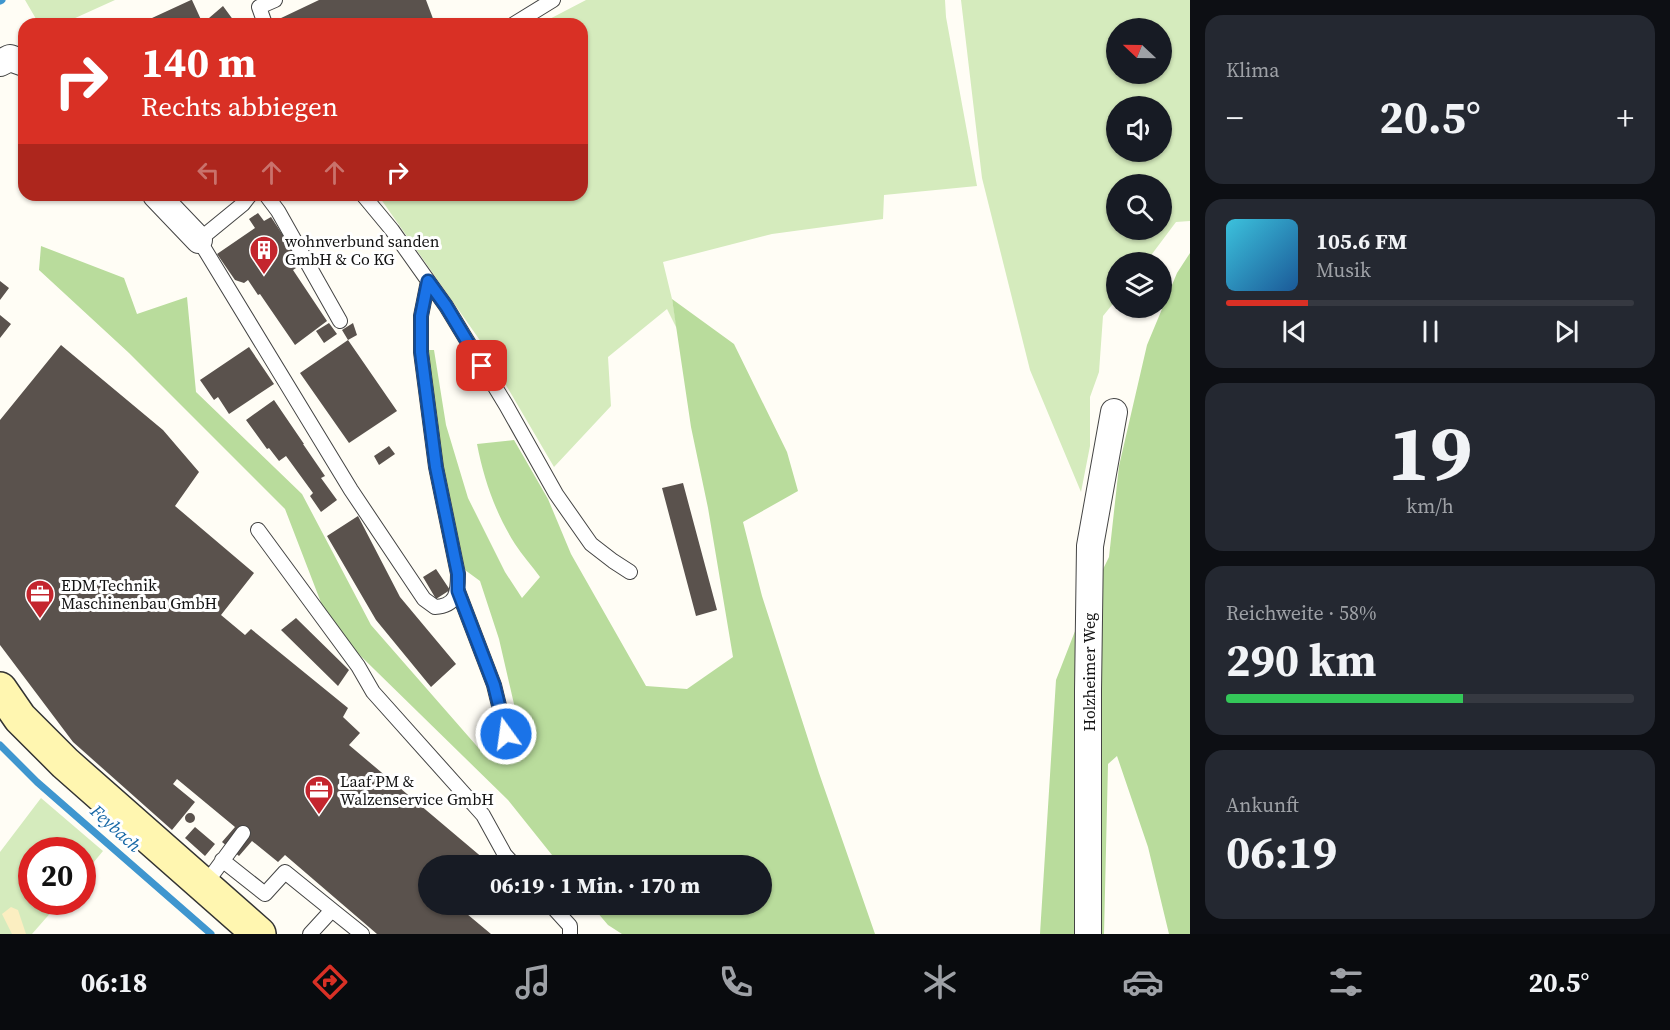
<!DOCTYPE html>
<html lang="de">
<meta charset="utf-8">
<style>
body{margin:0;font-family:"Source Serif 4",serif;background:#242831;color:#f1f3f6;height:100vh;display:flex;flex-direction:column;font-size:22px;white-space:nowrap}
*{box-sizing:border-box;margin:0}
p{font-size:20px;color:#9ea1a6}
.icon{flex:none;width:33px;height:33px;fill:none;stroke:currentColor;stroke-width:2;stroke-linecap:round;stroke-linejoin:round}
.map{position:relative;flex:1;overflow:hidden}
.side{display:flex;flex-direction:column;gap:15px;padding:15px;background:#0d0f14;width:480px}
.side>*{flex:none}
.top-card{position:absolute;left:18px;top:18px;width:570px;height:183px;border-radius:18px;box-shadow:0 2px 4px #0004;background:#d93025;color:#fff;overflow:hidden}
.needle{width:39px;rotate:292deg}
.fabs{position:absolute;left:1106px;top:18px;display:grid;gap:12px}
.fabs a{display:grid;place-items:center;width:66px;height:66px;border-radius:50%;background:#171b24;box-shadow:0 2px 4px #0004;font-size:30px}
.speed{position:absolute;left:18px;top:837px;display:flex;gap:12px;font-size:30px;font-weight:700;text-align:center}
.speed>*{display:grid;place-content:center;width:78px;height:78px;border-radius:50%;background:#171b24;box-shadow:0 2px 4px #0004;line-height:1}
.speed .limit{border:9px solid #d22;background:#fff;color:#111}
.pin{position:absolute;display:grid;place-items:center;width:51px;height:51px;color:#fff;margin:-26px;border-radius:12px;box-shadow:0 3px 9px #0006}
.me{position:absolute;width:66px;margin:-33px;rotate:346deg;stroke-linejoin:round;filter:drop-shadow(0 0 4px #0008)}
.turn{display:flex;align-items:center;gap:21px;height:126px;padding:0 24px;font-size:27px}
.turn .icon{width:78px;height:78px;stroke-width:2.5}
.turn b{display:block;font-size:42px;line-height:51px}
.lanes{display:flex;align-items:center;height:57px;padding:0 24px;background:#0003;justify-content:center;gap:30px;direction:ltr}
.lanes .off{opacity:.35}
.big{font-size:45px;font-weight:700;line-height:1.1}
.side .tile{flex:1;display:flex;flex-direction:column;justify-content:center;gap:9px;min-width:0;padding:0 21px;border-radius:18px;background:#242831}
.side .dial{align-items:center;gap:0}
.dial b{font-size:78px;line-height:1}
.song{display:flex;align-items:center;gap:18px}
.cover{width:72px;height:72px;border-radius:9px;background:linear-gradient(135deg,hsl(190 70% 55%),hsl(210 70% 35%))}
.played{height:6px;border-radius:3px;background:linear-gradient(90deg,#d93025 20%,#363941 20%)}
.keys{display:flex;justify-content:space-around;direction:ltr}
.heat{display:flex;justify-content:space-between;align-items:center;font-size:33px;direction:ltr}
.charge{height:9px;border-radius:4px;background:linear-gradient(90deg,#34c759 58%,#363941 0)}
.trip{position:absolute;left:418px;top:855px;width:354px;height:60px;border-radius:30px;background:#171b24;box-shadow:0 2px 4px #0004;font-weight:700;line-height:60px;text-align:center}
.menu{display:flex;height:96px;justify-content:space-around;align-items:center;background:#090b0e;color:#9ea1a6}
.menu .icon{width:42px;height:42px}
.menu .current{color:#d93025}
.menu b{font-size:27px;color:#f1f3f6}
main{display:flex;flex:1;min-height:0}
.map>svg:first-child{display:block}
</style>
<main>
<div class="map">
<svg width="1190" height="934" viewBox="0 0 1190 934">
<rect width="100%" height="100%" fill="#fffdf5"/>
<!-- green -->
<path fill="#d5ebbd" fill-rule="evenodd" d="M25 0H115L62 24H39Z
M586 0H945L946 17 977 186 884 195 883 219 772 234 663 262 672 299 677 329 667 309 608 357 611 406 554 467 479 339 378 195H582V24H540Z
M961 0H1190V221L1176 222 1146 262H1116V300L1103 316 1099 372 1090 397V446L1081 492 1030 370 982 178ZM1161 28V74H1116V28ZM1116 106H1161V152H1116ZM1116 184H1161V230H1116Z
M41 798 103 851 83 875 82 850H32V902H60L32 934H0V852Z"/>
<!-- forest -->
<path fill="#b9dc9c" d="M41 246 124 278 137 314 187 297 196 392 302 494 371 625 489 760 523 743 499 639 480 581 465 570 437 435 425 350H434L446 425 468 498 505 572 522 598 540 577C532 566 522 555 515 544 495 512 484 480 477 444L514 440 548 499 571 554 646 686 687 689 733 657 708 508 691 427 672 299 734 344 787 452 798 491 743 522 762 596 819 773 875 934H622L608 925 591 905 762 904V866L560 865 508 800 330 626 285 509 129 353 39 270Z
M1190 253V934H1169L1148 847 1117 756 1108 764 1104 934H1040L1056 680 1084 608 1109 557 1119 466 1147 345 1177 273Z"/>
<!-- sand -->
<path fill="#fbeec1" d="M11 907 18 910 26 934H12L2 914Z"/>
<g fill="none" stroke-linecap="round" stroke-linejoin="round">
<!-- stream -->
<path stroke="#3f96cf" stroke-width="7" d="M0 1 2 0
M0 745 37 782 211 934"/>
</g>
<!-- building -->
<path fill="#5a524d" d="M192 0 203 24H139L191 0Z
M319 0H426L435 24H281L279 19Z
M223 6 234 21 230 24H214L209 18Z
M258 213 264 221 271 217 302 264 293 270 327 321 295 345 260 294 258 295 248 280 244 283 235 280 217 254 255 228 249 219Z
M0 281 9 288 0 300Z
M0 315 11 324 0 338Z
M329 323 337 334 324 343 316 331Z
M353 323 357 335 348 340 342 330Z
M348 340 397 411 349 443 300 373Z
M61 345 163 430 199 472 175 506 254 573 221 615 245 635 251 629 348 708 343 717 360 733 349 745 484 859 478 866H429V904H455L491 934H377L285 855 278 862 252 841 239 856 222 842 235 827 177 779 173 784 195 802 172 830 73 742 0 645V420Z
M249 347 274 384 229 414 218 397 214 400 200 380Z
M274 400 304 444H303L325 476 321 478 337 500 321 512 310 496 313 493 286 456 279 461 269 448 267 449 246 420Z
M389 446 395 454 379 465 374 456Z
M683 483 717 610 696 616 662 488Z
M358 516 400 597 456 664 431 687 376 620 327 536Z
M436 569 450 590 436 599 423 577Z
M296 618 349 670 338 686 281 630Z
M185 818a5 5 0 1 1 10 0a5 5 0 1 1-10 0Z
M195 827 215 844 205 856 185 838Z"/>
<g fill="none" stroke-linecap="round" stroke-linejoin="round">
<!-- service casing -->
<g stroke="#444" stroke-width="16">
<path id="service" d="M265 24 259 7 275 0
M514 24 553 0
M250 195 243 204 199 240 351 490 424 599 435 607C456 606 458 593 458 574L436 467 421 352V316L428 281
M266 195 278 211 340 321
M363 195 392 230 446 306 506 405 556 494 591 544 613 561 630 572
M258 530 358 666 373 692 483 815 505 855 515 866
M458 591 494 685 506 734
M222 860 265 894 285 872 332 910 310 934
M198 881 212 875 243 833
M550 904 570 926V934
M332 910 362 934"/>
</g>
<!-- minor casing -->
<g stroke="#444" stroke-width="28">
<path id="minor" d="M0 63 10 58 24 63
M156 195 199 240
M1088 934V690L1090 546 1114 412"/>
</g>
<!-- secondary casing -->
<g stroke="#333" stroke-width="36">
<path id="secondary" d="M0 689 20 718 65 763 259 934"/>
</g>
<!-- service -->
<use href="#service" stroke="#fff" stroke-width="14"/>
<!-- minor -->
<use href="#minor" stroke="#fff" stroke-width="26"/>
<!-- secondary -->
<use href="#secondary" stroke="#fff6b0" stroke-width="33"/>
</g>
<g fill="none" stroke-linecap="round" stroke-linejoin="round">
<!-- route casing -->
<g stroke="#114b97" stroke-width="15">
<path id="route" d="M482 366 446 306 428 281 421 316V352L436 467 458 574V591L494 685 506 734"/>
</g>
<!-- route -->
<use href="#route" stroke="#1a73e8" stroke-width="10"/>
</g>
<!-- icons -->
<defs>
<g id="building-pin" transform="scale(1.5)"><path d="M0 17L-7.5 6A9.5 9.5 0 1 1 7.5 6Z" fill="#c4262e" stroke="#fff"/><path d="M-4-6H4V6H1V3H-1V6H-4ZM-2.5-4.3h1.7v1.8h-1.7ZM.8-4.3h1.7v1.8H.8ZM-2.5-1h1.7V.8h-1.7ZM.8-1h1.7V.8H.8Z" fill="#fff"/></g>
<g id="office-pin" transform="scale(1.5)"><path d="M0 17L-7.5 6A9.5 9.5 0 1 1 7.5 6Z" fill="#c4262e" stroke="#fff"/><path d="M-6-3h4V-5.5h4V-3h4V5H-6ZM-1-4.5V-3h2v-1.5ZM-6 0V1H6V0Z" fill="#fff"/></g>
</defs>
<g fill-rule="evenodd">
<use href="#building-pin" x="264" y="250"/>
<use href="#office-pin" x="40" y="594"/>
<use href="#office-pin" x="319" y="790"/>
</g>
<g text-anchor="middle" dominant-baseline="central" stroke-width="6" stroke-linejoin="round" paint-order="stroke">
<!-- poi labels -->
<g font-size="16" fill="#111" stroke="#fff" text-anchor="start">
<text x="285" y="241">wohnverbund sanden<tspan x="285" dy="18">GmbH &amp; Co KG</tspan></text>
<text x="61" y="585">EDM Technik<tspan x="61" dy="18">Maschinenbau GmbH</tspan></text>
<text x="340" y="781">Laaf PM &amp;<tspan x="340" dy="18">Walzenservice GmbH</tspan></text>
</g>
<!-- street labels -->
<g font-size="16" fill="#111" stroke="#fff">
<text transform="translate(1089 672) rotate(-90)">Holzheimer Weg</text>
</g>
<!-- water labels -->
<g font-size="18" font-style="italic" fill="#1768a6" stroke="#fff">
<text transform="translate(116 828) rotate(42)">Feybach</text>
</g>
</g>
</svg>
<div class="fabs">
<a><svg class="needle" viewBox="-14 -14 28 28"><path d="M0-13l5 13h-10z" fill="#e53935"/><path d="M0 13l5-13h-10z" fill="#9ea1a6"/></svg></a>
<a><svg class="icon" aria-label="sound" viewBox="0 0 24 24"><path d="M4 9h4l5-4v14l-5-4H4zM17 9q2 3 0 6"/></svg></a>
<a><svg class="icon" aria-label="search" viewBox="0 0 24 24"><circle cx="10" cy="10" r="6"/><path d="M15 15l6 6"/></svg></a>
<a><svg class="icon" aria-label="layers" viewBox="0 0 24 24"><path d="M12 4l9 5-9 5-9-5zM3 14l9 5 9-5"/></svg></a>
</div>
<div class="speed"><div class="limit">20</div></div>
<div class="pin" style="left:482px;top:366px;background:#d93025"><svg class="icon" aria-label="arrive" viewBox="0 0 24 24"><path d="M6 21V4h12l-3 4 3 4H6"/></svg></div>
<svg class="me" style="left:506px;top:734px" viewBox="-20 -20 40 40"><circle r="17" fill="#1a73e8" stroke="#fff" stroke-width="3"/><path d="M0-11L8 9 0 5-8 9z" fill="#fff"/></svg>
<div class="trip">06:19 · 1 Min. · 170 m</div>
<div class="top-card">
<div class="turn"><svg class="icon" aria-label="right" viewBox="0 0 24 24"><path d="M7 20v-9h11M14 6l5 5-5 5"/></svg><div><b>140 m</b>Rechts abbiegen</div></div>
<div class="lanes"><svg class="icon off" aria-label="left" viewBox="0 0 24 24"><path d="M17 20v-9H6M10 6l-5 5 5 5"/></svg><svg class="icon off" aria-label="ahead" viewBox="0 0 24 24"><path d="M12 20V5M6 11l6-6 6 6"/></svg><svg class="icon off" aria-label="ahead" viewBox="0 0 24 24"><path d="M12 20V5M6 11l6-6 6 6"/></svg><svg class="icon" aria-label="right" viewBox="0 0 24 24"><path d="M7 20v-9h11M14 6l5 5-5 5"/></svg></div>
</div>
</div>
<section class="side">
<div class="tile"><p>Klima</p>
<div class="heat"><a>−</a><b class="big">20.5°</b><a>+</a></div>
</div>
<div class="tile">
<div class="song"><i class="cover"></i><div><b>105.6 FM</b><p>Musik</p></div></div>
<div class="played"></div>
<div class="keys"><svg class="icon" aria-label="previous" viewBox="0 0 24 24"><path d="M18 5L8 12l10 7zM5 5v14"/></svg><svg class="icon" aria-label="pause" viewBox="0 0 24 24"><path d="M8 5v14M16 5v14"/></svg><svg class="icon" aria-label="next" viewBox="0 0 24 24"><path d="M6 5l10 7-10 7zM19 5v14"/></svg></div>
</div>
<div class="tile dial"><b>19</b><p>km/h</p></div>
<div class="tile"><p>Reichweite · 58%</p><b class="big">290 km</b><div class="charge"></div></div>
<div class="tile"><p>Ankunft</p><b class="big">06:19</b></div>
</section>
</main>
<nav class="menu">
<b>06:18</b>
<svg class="icon current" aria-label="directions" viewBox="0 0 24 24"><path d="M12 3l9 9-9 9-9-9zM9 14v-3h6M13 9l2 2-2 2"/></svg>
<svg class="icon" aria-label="music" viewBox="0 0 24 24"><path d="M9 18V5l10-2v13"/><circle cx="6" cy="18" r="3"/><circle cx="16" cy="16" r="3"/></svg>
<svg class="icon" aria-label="phone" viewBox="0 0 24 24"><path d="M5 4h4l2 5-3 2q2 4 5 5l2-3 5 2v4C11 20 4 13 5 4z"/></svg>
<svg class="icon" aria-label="climate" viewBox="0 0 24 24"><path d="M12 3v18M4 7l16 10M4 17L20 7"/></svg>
<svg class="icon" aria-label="car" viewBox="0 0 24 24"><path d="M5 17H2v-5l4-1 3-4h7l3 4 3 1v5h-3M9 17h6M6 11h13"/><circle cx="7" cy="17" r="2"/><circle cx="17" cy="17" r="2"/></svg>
<svg class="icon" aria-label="filters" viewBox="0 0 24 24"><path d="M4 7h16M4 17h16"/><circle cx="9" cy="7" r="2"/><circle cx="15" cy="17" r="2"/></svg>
<b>20.5°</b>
</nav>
